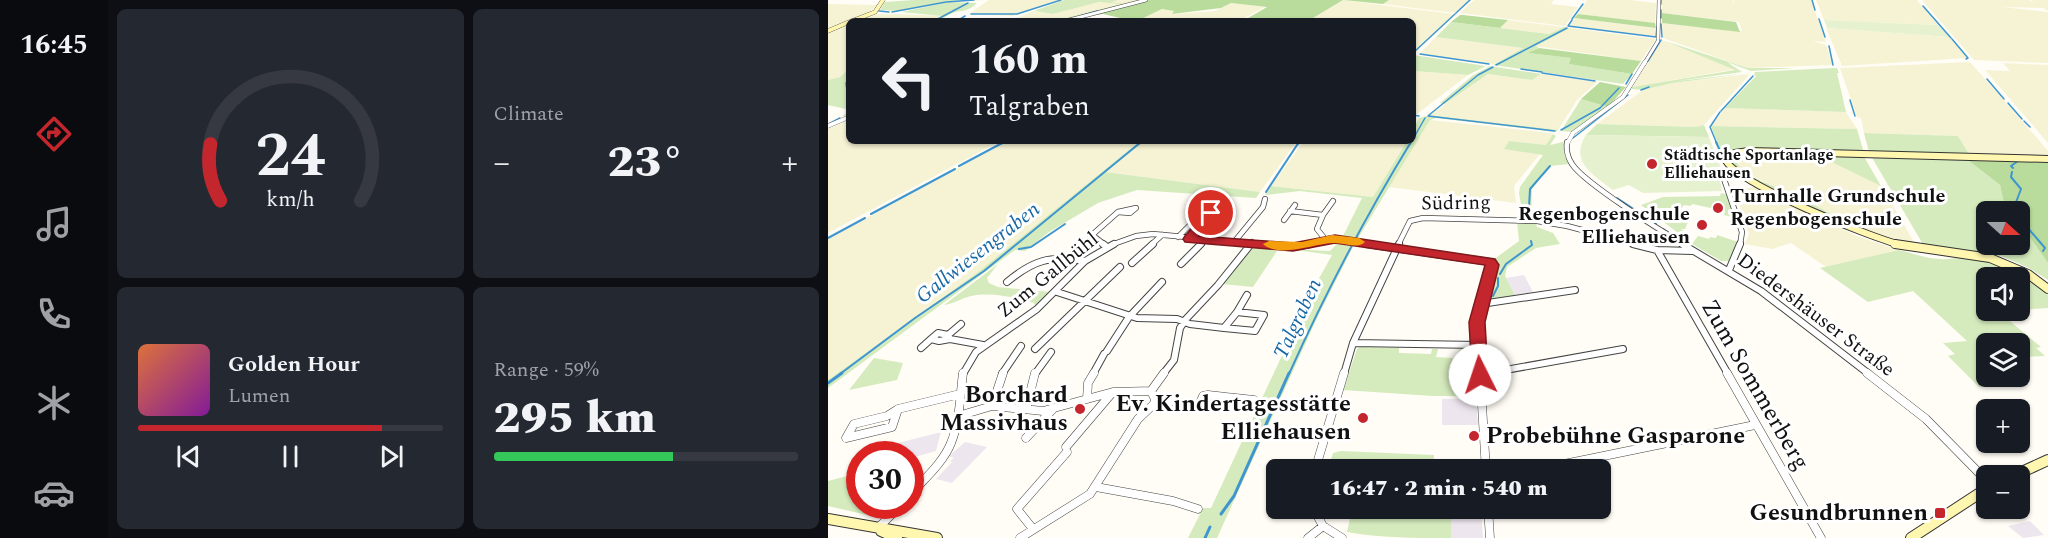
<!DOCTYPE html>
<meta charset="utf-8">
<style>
body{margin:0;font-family:Spectral,serif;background:#242831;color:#f1f3f6;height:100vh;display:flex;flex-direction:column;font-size:22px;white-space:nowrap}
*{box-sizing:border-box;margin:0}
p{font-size:20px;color:#9ea1a6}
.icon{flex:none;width:33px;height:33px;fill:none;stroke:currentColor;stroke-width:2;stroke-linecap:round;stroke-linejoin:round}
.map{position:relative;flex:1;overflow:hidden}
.panel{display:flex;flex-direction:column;gap:9px;padding:9px;background:#0d0f14;width:720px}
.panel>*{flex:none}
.top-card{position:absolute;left:18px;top:18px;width:570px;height:126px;border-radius:9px;box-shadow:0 2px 4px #0004;background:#171b24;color:#f1f3f6;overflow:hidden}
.needle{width:39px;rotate:111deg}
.fabs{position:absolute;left:1148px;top:201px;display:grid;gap:12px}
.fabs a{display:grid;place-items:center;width:54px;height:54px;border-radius:9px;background:#171b24;box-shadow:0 2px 4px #0004;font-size:30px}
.speed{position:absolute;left:18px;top:441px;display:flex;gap:12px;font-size:30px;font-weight:700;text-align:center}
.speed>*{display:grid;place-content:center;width:78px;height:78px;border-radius:50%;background:#171b24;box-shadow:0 2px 4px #0004;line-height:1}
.speed .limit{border:9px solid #d22;background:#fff;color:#111}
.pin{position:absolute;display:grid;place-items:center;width:51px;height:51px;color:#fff;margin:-26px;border:3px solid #fff;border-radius:50%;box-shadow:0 2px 6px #0007}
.me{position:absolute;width:66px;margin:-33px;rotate:356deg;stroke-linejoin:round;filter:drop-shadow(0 0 4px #0008)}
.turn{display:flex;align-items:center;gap:21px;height:126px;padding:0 24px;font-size:27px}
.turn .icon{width:78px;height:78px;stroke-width:2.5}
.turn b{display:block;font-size:42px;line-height:51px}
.big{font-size:45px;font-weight:800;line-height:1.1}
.panel .tile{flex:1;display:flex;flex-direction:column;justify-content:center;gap:9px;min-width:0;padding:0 21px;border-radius:9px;background:#242831}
.panel .dial{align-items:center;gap:0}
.dial svg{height:156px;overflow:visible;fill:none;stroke:#363941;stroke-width:7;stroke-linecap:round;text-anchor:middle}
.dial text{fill:#f1f3f6;stroke:none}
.song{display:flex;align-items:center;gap:18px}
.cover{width:72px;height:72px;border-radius:9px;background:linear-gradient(135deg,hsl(20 70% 55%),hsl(290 70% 35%))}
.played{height:6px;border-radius:3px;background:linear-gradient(90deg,#c4262e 80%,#363941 80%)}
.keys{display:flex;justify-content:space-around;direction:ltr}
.heat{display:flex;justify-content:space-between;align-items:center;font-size:33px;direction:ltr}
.charge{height:9px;border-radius:4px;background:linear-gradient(90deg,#34c759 59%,#363941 0)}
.panel .tiles{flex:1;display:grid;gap:9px;grid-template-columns:repeat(2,1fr)}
.trip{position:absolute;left:438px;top:459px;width:345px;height:60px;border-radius:9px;background:#171b24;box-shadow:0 2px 4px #0004;font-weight:800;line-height:60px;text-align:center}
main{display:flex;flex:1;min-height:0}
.dock{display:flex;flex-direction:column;width:108px;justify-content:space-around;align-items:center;background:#090b0e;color:#9ea1a6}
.dock .icon{width:42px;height:42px}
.dock .on{color:#c4262e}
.dock b{font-size:27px;color:#f1f3f6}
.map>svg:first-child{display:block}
</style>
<main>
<nav class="dock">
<b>16:45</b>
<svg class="icon on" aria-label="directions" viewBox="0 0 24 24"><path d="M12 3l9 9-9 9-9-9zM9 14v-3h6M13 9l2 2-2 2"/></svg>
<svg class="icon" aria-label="music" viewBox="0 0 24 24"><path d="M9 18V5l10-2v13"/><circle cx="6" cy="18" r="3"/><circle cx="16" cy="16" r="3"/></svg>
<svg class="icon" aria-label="phone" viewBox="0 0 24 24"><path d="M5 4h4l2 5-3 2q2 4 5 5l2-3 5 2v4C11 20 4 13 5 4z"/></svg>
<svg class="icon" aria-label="climate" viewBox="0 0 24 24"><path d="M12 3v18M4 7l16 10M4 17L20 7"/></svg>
<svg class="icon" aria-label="car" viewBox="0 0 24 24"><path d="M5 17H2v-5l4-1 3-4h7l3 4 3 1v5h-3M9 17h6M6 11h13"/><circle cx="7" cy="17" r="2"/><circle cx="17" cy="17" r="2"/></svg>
</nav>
<section class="panel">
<div class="tiles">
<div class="tile dial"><svg viewBox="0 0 100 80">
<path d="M14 69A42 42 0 1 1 86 69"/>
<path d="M14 69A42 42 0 0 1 9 40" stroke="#c4262e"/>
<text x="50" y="56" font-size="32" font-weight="700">24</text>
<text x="50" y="72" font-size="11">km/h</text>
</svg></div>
<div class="tile"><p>Climate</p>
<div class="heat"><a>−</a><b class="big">23°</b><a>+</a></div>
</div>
<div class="tile">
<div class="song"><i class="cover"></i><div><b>Golden Hour</b><p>Lumen</p></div></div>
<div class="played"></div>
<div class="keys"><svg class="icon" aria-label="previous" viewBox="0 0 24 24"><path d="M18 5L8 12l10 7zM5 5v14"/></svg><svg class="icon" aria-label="pause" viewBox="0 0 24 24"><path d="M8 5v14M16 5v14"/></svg><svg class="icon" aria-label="next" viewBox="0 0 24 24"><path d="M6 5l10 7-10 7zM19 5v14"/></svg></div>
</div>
<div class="tile"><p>Range · 59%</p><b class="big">295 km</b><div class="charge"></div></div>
</div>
</section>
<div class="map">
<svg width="1220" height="538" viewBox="0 0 1220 538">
<rect width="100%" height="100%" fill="#fffdf5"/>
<!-- industrial -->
<path fill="#eee6ef" d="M696 275 705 292 687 295 678 278Z
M614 399H648L650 425H614Z
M113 432 108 451 83 458 82 454H58L62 445Z
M137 442 159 447 124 483 108 479 124 462 122 461 126 458 121 456Z
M623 509H653L655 538H623Z
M1202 521 1216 535 1195 538 1180 526Z"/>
<!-- farmland -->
<path fill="#f6f3d4" d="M161 0H232L185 16 141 14Z
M290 0H314L226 21H182L207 11 225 14 266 3Z
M515 0 569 7 626 14 586 53 585 21H480Z
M561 0H641L627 13 555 4Z
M646 0H726L723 4 750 7 737 26 632 13Z
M759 0H802L828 3 827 23 750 14Z
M834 0H905L906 5V0H983L998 42 985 41 998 45 1005 65 920 68 835 38 834 23 914 31 911 22 834 13Z
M988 0H1089L1110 25 996 20Z
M1094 0H1201L1206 3 1203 0H1220V11L1215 8 1175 7 1220 12V63L1146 60Z
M403 3 437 7 411 21H309L334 9 347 11 344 14 387 11Z
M0 4 49 5 39 14 0 29Z
M50 14H73L116 16 105 21H28Z
M746 18 828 28V37L742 26Z
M680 20 736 27 721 34 672 28Z
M21 24V69L12 77 0 80V32Z
M742 28 828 39 813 61 707 46Z
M998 28 1121 37 1139 58 1014 66Z
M608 37 696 48 666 64 591 54Z
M834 40 868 53 908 69 804 87Z
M1142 62 1210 139 1220 151V156L1141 154 1130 136 1036 133 1033 118 1029 117 1012 68Z
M1175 63 1220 65V143L1157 70 1182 71Z
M585 71 640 75 589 114H585Z
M660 74 704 80 713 74 769 82 749 100 730 130 602 115Z
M922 74 876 125 867 127 769 124 815 90 845 83Z
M897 108 1018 112 1029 129 883 126Z
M21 120V141H172L0 233V129Z
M602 120 714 132 725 134 718 145 681 141 677 149 712 154 686 186 688 203 560 187Z
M179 141H312L150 272 0 380V239Z
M317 141H469L432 192 277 172Z
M476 141H579L545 197 443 186Z
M924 155 993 157 1053 186 1055 190 1053 194 1062 200 1088 246 1043 233 914 171 910 167 909 159Z
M928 187 1029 236 1071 250 998 267 963 243 944 249 917 244 921 234 907 190Z"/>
<!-- green -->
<path fill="#d5ebbd" d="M85 0H157L120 1 69 11 52 10 57 2Z
M236 0H290L283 2 297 4 306 2 233 21H226L293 4 271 2 225 14 207 11 178 21Z
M121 2 149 3C141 11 137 10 128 12 119 14 114 21 105 21L114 16 73 12Z
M623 22 721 34 736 27 742 28 708 46 711 48 701 53 743 58 742 64 804 74 795 84 665 65 695 48 608 37Z
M837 41 920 68H967L923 71 899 62 914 72 849 81 923 73 845 83 815 90 804 89V87L907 70Z
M585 55 658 66 640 75 585 71Z
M662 66 713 74 704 80 660 74 617 104 612 103 644 76Z
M1006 68H1009L1011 73H1009L1018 112 897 108 928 76 926 75 927 72Z
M21 69V115L14 116 19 113 18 109 0 105V80L12 77Z
M753 99 780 107 744 132 733 131Z
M602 115 730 130 727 132 608 118 602 120 529 240 514 238 534 198 472 191 437 195 443 186 545 197 579 141H585V130L591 118Z
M769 124 867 127 876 125 881 137 758 135Z
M883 126 1029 129 1036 153 893 152Z
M1036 133 1130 136 1141 154 1041 152Z
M725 134 728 136 722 145 735 142 737 155 742 164 721 166 704 189 703 217H695L691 193 692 187 715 155 676 149 681 141 718 145Z
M312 141H317L277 172 432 192 428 198 309 190 270 203 221 232 197 251 187 250 0 388V380L150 272Z
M920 153 1035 155 1053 186 993 157 924 155 912 157 909 162C914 178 949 186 964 193 1005 214 1048 243 1096 246L1043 156 1136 157 1172 185 1175 199 1184 211 1158 212V244H1191V222L1220 263V280L1199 267 1173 256 1151 252 1099 250 1043 235 914 174 903 166 901 160 910 154Z
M893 193 901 195 908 218 896 215 897 211 864 204 863 206 856 205 852 210 863 214 861 220 857 219 860 222 857 229H853L856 231 854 236 813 205 835 197 892 196Z
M689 222 708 223 709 227 725 233 732 244 708 248 679 267 677 276 688 297 662 300 660 298 669 264 665 260 691 241Z
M889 235 910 242 901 261H893L864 244 870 236 881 239 882 237 888 238Z
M507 241 527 243 489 318 389 538H360L375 508H383L483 293 504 255 460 249 502 251 508 245 505 243Z
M431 245 447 248 446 250 449 251 425 287 394 284 418 253Z
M1071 250C1084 253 1099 259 1112 259 1122 260 1131 257 1141 257 1171 259 1199 273 1220 295V308L1191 310V278H1158V310L1179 311 1171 312 1213 347 1208 348 1217 356 1191 357V344H1158V376L1179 377 1188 385 1151 387 1120 356 1127 354 1115 343 1139 341 1085 291 1040 302 992 268Z
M170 264 159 278 161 283 170 287 223 292 207 306 206 303C186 297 164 292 143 296 134 298 125 304 116 305Z
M532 347 571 348V353L603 354 604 349H610L608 357 626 358 632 349H645L648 396H605L515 390 529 349Z
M46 358 75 363 69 380 21 390Z
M513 451 606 455V464H631V469H500L505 453Z
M23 475 29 478 27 486 31 487 32 506H65L52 518 0 506V481Z
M524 509H623V538C590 538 551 538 519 532Z"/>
<!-- forest -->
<path fill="#b9dc9c" d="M320 0H561L555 4 515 0 480 21H415L439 7 403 3 393 8 344 14 346 11 334 9 309 21H293L292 18 275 14 249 18Z
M834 13 908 22 912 32 834 23Z
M750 14 827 23 828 28 746 18Z
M632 15H635L680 20 672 28 623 22Z
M711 48 813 61 804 74 741 64 743 58 700 53Z
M772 82 798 87 780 107 753 99Z
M1136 157 1220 160V263L1191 222V212L1184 211 1175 199 1172 185Z"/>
<!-- pitch -->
<path fill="#e6f2cf" d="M996 20 1110 25 1121 37 999 28Z
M758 135 881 137 892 165 890 172 894 191 815 193 801 185 785 190C765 175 741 161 758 135Z"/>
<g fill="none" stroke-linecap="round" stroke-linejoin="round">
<!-- stream-far2 -->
<path stroke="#3f96cf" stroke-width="1.5" d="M833 0V4
M984 0 987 10
M1095 6 1123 38
M833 10V18
M51 11 61 12
M64 12 118 2 146 0
M628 13 642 0
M143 14H189L233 0
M252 16 269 11
M744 19 755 4
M991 19 997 37
M744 20 740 26 828 37 829 27
M106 21 140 3
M129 21 137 16
M833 24 834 37
M1124 39 1140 58 1138 59
M1001 46 1005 65
M585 53 627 14
M592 54 661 64
M820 61 833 40
M668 65 739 28
M693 69 714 72
M714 73 767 81
M1159 79 1176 99
M21 80 18 83 21 106
M798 84 804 74
M813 90 821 87
M801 91 803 87
M1022 100 1027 116
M1180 103 1194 119
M893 111 925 76
M585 115 591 116
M601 115 650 75 665 67
M600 116 727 131
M1196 121 1202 127
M0 124 12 118
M733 130 772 108 791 88
M745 138 800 95
M585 139 597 118
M173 144 178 141
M311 144 314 141
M470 144 472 141
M582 144 584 141
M889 144 882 127 892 112"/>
<!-- stream-far1 -->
<path stroke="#3f96cf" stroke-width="2" d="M888 142 893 153
M131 166 176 142
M1185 168 1183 166 1190 161 1188 159
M1184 172 1183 177 1193 189 1187 205 1191 212
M438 192 471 142
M789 198 828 224
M701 207 702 189 722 166
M1191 212 1199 227 1217 248 1215 251
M43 214 127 169
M835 229 842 234
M0 238 37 218
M191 249 203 247 237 224
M672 274 678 264 704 245 703 241
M665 296 670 286V278
M12 374 87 318 156 271 313 142
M461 374C497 294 537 217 583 142"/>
<!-- stream -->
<path stroke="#3f96cf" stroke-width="3" d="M0 383 14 373
M393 514 406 496 461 373
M377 538 382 527"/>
<!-- street-far4 casing -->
<g stroke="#444" stroke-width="4">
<path id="street-far4" d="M237 21 318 0
M816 64 830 41 831 0"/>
</g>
<!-- street-far3 casing -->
<g stroke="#444" stroke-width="4.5">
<path id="street-far3" d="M0 126 21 117
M739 144 745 133 795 97 817 62"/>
</g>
<!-- street-far2 casing -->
<g stroke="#444" stroke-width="6">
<path id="street-far2" d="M739 142C738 149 740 158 744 164 756 183 835 232 857 245
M903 169 897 171 896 179 914 232 912 245
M308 208 302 213 290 212Z
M462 211 495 215 505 201
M495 215 489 229 497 239
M456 220 467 205
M350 237 373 214 383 213 384 215 362 239
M407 241 435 207 437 199
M277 245 264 235 290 212
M283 245 308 236 325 234 445 245
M323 245 334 235
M372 245 377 240
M422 245 424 242
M475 245 507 239 548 245
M570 245 582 221 595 218 709 221 739 226 811 245"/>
</g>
<!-- street-far1 casing -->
<g stroke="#444" stroke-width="8">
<path id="street-far1" d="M275 244 279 247
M429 244 465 247 483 244
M538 244 662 262 664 265 649 322 652 374
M805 244 829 250 864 251
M854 244 933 291 1041 374
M829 250 900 374
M304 263 325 244
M353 264 373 244
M901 270 912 244
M179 282C207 259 221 256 257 261
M229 292 309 318 349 319 362 324 396 328
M653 304 747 290
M409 312 436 315 427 331 396 328Z
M409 312 419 295
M110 333 120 335 122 339 111 341 103 339Z
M120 335 133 324
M122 339 155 345
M525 343 650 345
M93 348 103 339
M207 349 292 267
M279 351 301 317 334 282
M135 374 148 352 209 309 257 261 286 244
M174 374 193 346
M207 374 223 352
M265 374 276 354
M335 374 346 360 352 328 358 319 390 285 423 244
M516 374 525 343 571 244
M655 374 795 349"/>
</g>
<!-- street casing -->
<g stroke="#444" stroke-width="9">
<path id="street" d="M652 373 658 470
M899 373 993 538
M1039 373 1098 419 1158 480
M652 375 664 373
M380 395 398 397 392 408 371 405 375 396Z
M398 397 426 400
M259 399 260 383 266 373
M327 399 371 405
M164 406 175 373
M70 409 64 427 18 438 26 424 59 416Z
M70 409 132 394
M198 409 207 373
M130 416 164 406 215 411 285 392 323 391
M198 438 225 409
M238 447 284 393
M487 470 516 373
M707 470 927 425
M268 487 345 501 370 509
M82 495C96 479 115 463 123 443 132 421 132 396 135 373
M485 508 495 526 514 538
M660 508 662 538
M50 528 72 506
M205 529 189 509 239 452
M192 538 262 494 310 419 326 404 327 399 323 391 336 373
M480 538 495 526"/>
</g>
<!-- secondary-far3 casing -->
<g stroke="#333" stroke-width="4.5">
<path id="secondary-far3" d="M24 21 47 12 55 0
M0 31 21 22"/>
</g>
<!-- secondary-far2 casing -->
<g stroke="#333" stroke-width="8">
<path id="secondary-far2" d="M1073 245C1041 237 913 185 898 161L907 153 921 151 1220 159"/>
</g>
<!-- secondary-far1 casing -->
<g stroke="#333" stroke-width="10">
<path id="secondary-far1" d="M1067 244 1162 258 1200 274 1220 289"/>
</g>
<!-- secondary casing -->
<g stroke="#333" stroke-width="12">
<path id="secondary" d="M1185 476 1220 460
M0 519 109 538
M53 531 69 538
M1083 538 1158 489"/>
</g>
<!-- street-far4 -->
<use href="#street-far4" stroke="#fff" stroke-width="3"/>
<!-- street-far3 -->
<use href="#street-far3" stroke="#fff" stroke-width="4"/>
<!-- street-far2 -->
<use href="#street-far2" stroke="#fff" stroke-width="4.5"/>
<!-- street-far1 -->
<use href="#street-far1" stroke="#fff" stroke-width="6"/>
<!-- street -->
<use href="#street" stroke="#fff" stroke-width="8"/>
<!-- secondary-far3 -->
<use href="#secondary-far3" stroke="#fff6b0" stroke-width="4"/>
<!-- secondary-far2 -->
<use href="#secondary-far2" stroke="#fff6b0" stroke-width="6"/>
<!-- secondary-far1 -->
<use href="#secondary-far1" stroke="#fff6b0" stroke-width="8"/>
<!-- secondary -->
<use href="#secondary" stroke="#fff6b0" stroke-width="10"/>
</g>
<!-- route -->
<path fill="#c4262e" stroke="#7f191e" stroke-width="1.5" d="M383 210 390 215 371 236 465 243 507 235 667 259 671 265 657 322 660 375 658 379H646L644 375 641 322 657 265 507 243 465 251 357 242 355 239 357 236 379 211Z"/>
<!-- slow -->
<path fill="#f59e0b" d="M504 235 531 238 537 242C529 250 516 242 505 243 487 243 451 259 435 244L441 241 474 242Z"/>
<!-- markers -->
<g fill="#c4262e" stroke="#fff" stroke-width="2">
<circle cx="824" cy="164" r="6"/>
<circle cx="890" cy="208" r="6"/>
<circle cx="874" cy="225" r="6"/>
<circle cx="252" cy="409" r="6"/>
<circle cx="535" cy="418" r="6"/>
<circle cx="646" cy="436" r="6"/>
<rect x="1106" y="507" width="12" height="12" rx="3"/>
</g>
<g text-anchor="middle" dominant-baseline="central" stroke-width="6" stroke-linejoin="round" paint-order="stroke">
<!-- far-poi labels -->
<g font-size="16" font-weight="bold" fill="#111" stroke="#fff" text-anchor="start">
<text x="836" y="155">Städtische Sportanlage<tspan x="836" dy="18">Elliehausen</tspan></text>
</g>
<!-- poi labels -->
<g font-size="20" font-weight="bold" fill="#111" stroke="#fff" text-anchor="start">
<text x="902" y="196">Turnhalle Grundschule<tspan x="902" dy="23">Regenbogenschule</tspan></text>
<text x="862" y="214" text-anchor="end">Regenbogenschule<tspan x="862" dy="23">Elliehausen</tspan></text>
</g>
<!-- street labels -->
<g font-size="20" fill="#111" stroke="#fff">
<text transform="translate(628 203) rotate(-1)">Südring</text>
<text transform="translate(220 275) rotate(-39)">Zum Gallbühl</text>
<text transform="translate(988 315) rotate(37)">Diedershäuser Straße</text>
</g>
<!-- water labels -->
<g font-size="21" font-style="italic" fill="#1768a6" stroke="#fff">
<text transform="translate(150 253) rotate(-38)">Gallwiesengraben</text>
<text transform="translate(470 319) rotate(-65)">Talgraben</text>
</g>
<!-- near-street labels -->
<g font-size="24" fill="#111" stroke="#fff">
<text transform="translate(927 385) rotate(60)">Zum Sommerberg</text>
</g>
<!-- near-poi labels -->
<g font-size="24" font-weight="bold" fill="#111" stroke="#fff" text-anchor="end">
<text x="240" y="395">Borchard<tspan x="240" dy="28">Massivhaus</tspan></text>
<text x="523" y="404">Ev. Kindertagesstätte<tspan x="523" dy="28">Elliehausen</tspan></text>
<text x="658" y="436" text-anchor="start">Probebühne Gasparone</text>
<text x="1100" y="513">Gesundbrunnen</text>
</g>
</g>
</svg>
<div class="fabs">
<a><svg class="needle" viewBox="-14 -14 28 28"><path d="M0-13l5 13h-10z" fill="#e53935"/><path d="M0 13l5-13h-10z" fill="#9ea1a6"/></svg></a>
<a><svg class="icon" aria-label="sound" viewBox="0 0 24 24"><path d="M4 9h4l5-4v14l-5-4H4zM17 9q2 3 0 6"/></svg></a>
<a><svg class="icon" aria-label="layers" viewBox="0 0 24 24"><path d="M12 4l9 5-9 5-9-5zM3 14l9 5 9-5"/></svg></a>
<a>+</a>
<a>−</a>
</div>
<div class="speed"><div class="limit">30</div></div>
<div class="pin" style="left:383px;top:213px;background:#d93025"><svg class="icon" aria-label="arrive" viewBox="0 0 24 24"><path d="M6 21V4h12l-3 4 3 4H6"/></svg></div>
<svg class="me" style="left:652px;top:375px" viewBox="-20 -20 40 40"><circle r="19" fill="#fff"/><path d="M0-13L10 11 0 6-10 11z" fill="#c4262e"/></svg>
<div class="trip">16:47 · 2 min · 540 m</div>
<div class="top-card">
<div class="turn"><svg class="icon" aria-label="left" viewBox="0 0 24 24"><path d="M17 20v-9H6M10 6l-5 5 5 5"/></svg><div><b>160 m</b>Talgraben</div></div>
</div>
</div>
</main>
